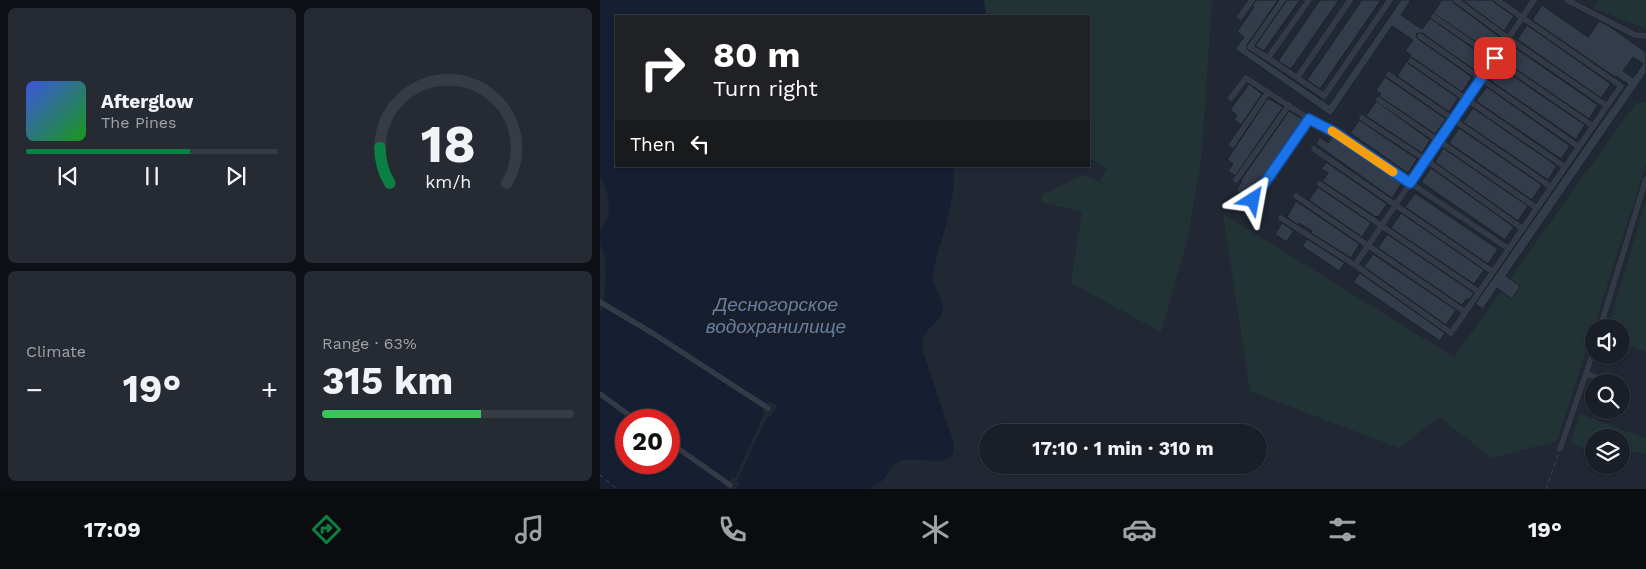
<!DOCTYPE html>
<meta charset="utf-8">
<style>
body{margin:0;font-family:"Work Sans",sans-serif;background:#262b33;color:#f1f3f6;height:100vh;display:flex;flex-direction:column;font-size:19px;white-space:nowrap}
*{box-sizing:border-box;margin:0}
p{font-size:16px;color:#9fa2a7}
.icon{flex:none;width:28px;height:28px;fill:none;stroke:currentColor;stroke-width:2;stroke-linecap:round;stroke-linejoin:round}
.map{position:relative;flex:1;overflow:hidden}
.side{display:flex;flex-direction:column;gap:8px;padding:8px;background:#0e1015;width:600px}
.side>*{flex:none}
.top-card{position:absolute;left:15px;top:15px;width:475px;height:152px;border-radius:0px;box-shadow:0 1px 4px #0004,0 0 0 1px #373c44;background:#202124;color:#fff;overflow:hidden}
.controls{position:absolute;left:985px;top:319px;display:grid;gap:10px}
.controls a{display:grid;place-items:center;width:45px;height:45px;border-radius:50%;background:#191e27;box-shadow:0 1px 4px #0004,0 0 0 1px #373c44;font-size:25px}
.speed{position:absolute;left:15px;top:409px;display:flex;gap:10px;font-size:25px;font-weight:700;text-align:center}
.speed>*{display:grid;place-content:center;width:65px;height:65px;border-radius:50%;background:#191e27;box-shadow:0 1px 4px #0004,0 0 0 1px #373c44;line-height:1}
.speed .limit{border:8px solid #d22;background:#fff;color:#111}
.pin{position:absolute;display:grid;place-items:center;width:42px;height:42px;color:#fff;margin:-21px;border-radius:10px;box-shadow:0 2px 8px #0006}
.me{position:absolute;width:55px;margin:-28px;rotate:34deg;stroke-linejoin:round;filter:drop-shadow(0 0 4px #0008)}
.turn{display:flex;align-items:center;gap:18px;height:105px;padding:0 15px;font-size:22px}
.turn .icon{width:65px;height:65px;stroke-width:2.5}
.turn b{display:block;font-size:35px;line-height:42px}
.then{display:flex;align-items:center;height:48px;padding:0 15px;background:#0003;gap:10px;font-size:19px}
.big{font-size:38px;font-weight:700;line-height:1.1}
.side .tile{flex:1;display:flex;flex-direction:column;justify-content:center;gap:8px;min-width:0;padding:0 18px;border-radius:8px;background:#262b33}
.side .dial{align-items:center;gap:0}
.dial svg{height:130px;overflow:visible;fill:none;stroke:#373c44;stroke-width:7;stroke-linecap:round;text-anchor:middle}
.dial text{fill:#f1f3f6;stroke:none}
.song{display:flex;align-items:center;gap:15px}
.cover{width:60px;height:60px;border-radius:8px;background:linear-gradient(135deg,hsl(230 70% 55%),hsl(120 70% 35%))}
.played{height:5px;border-radius:2px;background:linear-gradient(90deg,#0b8043 65%,#373c44 65%)}
.keys{display:flex;justify-content:space-around;direction:ltr}
.heat{display:flex;justify-content:space-between;align-items:center;font-size:28px;direction:ltr}
.charge{height:8px;border-radius:4px;background:linear-gradient(90deg,#34c759 63%,#373c44 0)}
.side .tiles{flex:1;display:grid;gap:8px;grid-template-columns:repeat(2,1fr)}
.trip{position:absolute;left:379px;top:424px;width:288px;height:50px;border-radius:25px;background:#191e27;box-shadow:0 1px 4px #0004,0 0 0 1px #373c44;font-weight:700;line-height:50px;text-align:center}
.dock{display:flex;height:80px;justify-content:space-around;align-items:center;background:#0a0c10;color:#9fa2a7}
.dock .icon{width:35px;height:35px}
.dock .active{color:#0b8043}
.dock b{font-size:22px;color:#f1f3f6}
main{display:flex;flex:1;min-height:0}
.map>svg:first-child{display:block}
</style>
<main>
<section class="side">
<div class="tiles">
<div class="tile">
<div class="song"><i class="cover"></i><div><b>Afterglow</b><p>The Pines</p></div></div>
<div class="played"></div>
<div class="keys"><svg class="icon" aria-label="previous" viewBox="0 0 24 24"><path d="M18 5L8 12l10 7zM5 5v14"/></svg><svg class="icon" aria-label="pause" viewBox="0 0 24 24"><path d="M8 5v14M16 5v14"/></svg><svg class="icon" aria-label="next" viewBox="0 0 24 24"><path d="M6 5l10 7-10 7zM19 5v14"/></svg></div>
</div>
<div class="tile dial"><svg viewBox="0 0 100 80">
<path d="M14 69A42 42 0 1 1 86 69"/>
<path d="M14 69A42 42 0 0 1 8 47" stroke="#0b8043"/>
<text x="50" y="56" font-size="32" font-weight="700">18</text>
<text x="50" y="72" font-size="11">km/h</text>
</svg></div>
<div class="tile"><p>Climate</p>
<div class="heat"><a>−</a><b class="big">19°</b><a>+</a></div>
</div>
<div class="tile"><p>Range · 63%</p><b class="big">315 km</b><div class="charge"></div></div>
</div>
</section>
<div class="map">
<svg width="1046" height="489" viewBox="0 0 1046 489">
<rect width="100%" height="100%" fill="#212834"/>
<!-- green -->
<path fill="#223336" d="M384 0H612L601 161 588 237 561 332 471 283 482 212 441 202 443 194 484 175 499 182 507 168 489 158V16H386Z
M998 0H1046V29L993 8Z
M1046 102V165L957 441 892 458 839 417 799 448 650 391 623 214 854 357 1036 103Z
M1046 201V352L1021 344V328L1008 327Z
M980 414 1045 438 1046 436V453L1021 452V438H994V450L985 449 971 442Z"/>
<!-- water -->
<path fill="#151f31" fill-rule="evenodd" d="M0 0H384L386 16H16V166H354C356 189 348 220 341 242 338 254 332 268 333 280 334 290 344 299 343 309 343 322 325 327 323 340 322 345 323 351 324 355L353 440C360 477 316 452 298 462 292 465 291 468 288 473 283 482 275 486 267 489H0V314C6 296 6 279 5 260 4 252 0 247 0 238 0 230 5 223 8 216 11 204 6 185 0 175ZM26 420H69V462H26Z"/>
<!-- pier -->
<path fill="#212834" d="M4 301 167 404 170 401 178 406 170 417H167L137 481 140 483 136 489H126L127 485 69 445V440L129 482 132 477 135 479 164 414 162 412 164 408 3 305Z"/>
<!-- building -->
<path fill="#333c4b" stroke="#1b212c" fill-rule="evenodd" d="M656 0H678L647 45V49L729 105 801 0H811L801 15 822 29 830 18 887 58 878 71H876L822 33H817L816 36 818 39 872 77 862 92 813 58H809L811 55 805 51 813 40 792 26 731 116 635 49 644 37 637 32 654 7 652 6Z
M687 0H700L664 51 655 46Z
M720 0H739L691 69 678 61Z
M762 0H781L720 89 707 80Z
M842 0H852L854 3 901 38 891 52 833 13Z
M862 0H893L895 3 914 16 904 31Z
M942 5 988 37 999 21 1009 26 1046 52V73L906 276 920 286 912 299 897 288 883 309 875 304 1028 84 1016 76 1015 77 932 20ZM1033 57 1043 64 1033 78 1023 71Z
M927 25 1011 84 1001 98 918 40V38Z
M914 47 998 105 989 119 904 61Z
M807 61 809 64 858 98 849 112 797 76Z
M900 67 985 125 976 139H975L891 81Z
M785 77 846 119 835 134 779 96 781 94 776 90Z
M649 84 662 94 641 125 634 120 637 115 630 110Z
M887 87 970 146 961 159 876 101Z
M668 98 683 107 635 176 628 171 633 164 627 160Z
M776 101 830 140 822 153 766 116Z
M873 108 957 166 948 180 863 122Z
M689 111 704 120 649 199 636 190 642 181 641 180Z
M759 120 817 159 808 173 750 133Z
M859 128 942 185 932 200 849 143Z
M720 137 728 143 732 137 802 183 792 198 716 144Z
M843 148 928 206 918 221 835 162Z
M726 162 787 204 778 217 776 216V217L722 181 728 173 721 169Z
M831 168 914 227 905 240 821 182Z
M718 187 771 223 762 237 709 200Z
M815 193 898 249 888 264 805 207Z
M696 201 758 243 759 245 751 258 711 233 712 231 699 223 698 225 687 217Z
M801 213 884 270 874 284 791 228Z
M682 223 694 231 686 242 675 234Z
M787 234 874 293 869 300 867 298 862 305 860 304 778 248Z
M707 239 745 263 739 271 702 246Z
M773 254 856 310 846 325 764 267Z
M760 273 845 333 840 341 753 282Z"/>
<g fill="none" stroke-linecap="round" stroke-linejoin="round">
<!-- service casing -->
<g stroke="#3d434f" stroke-width="5">
<path id="service" d="M709 0 668 58 724 96 790 0
M897 0 1021 86 1007 106
M967 0 1035 35 1046 36
M640 17 652 0
M834 17 993 126
M820 36 979 147
M668 58 650 47 683 0
M811 61 965 167
M789 75 951 187
M697 78 750 0
M631 98 646 78 709 119 734 132 909 249
M779 100 937 208
M762 118 826 160 923 229
M632 145 668 92
M714 149 893 272
M636 180 689 105
M720 184 879 292
M696 196 865 312
M653 200 709 119
M681 218 755 265 851 333 1007 106 908 38 856 0
M755 265 934 0
M0 302 54 334 168 408
M1000 328 1046 179
M986 374 1013 382
M0 394 36 420
M69 442 130 485
M960 449 994 350"/>
</g>
<!-- path -->
<path stroke="#3b4c4e" stroke-width="1" stroke-dasharray="4 4" stroke-linecap="butt" d="M0 475 17 489
M946 489 958 455"/>
<!-- service -->
<use href="#service" stroke="#343a45" stroke-width="4"/>
</g>
<g fill="none" stroke-linecap="round" stroke-linejoin="round">
<!-- route casing -->
<g stroke="#114b97" stroke-width="12">
<path id="route" d="M653 200 709 119 734 132 810 183 895 58"/>
</g>
<!-- route -->
<use href="#route" stroke="#1a73e8" stroke-width="9"/>
<!-- slow -->
<path stroke="#f59e0b" stroke-width="9" d="M732 131 793 172"/>
</g>
<g text-anchor="middle" dominant-baseline="central" stroke-width="5" stroke-linejoin="round" paint-order="stroke">
<!-- water labels -->
<g font-size="19" font-style="italic" fill="#697e9f" stroke="#191f2a">
<text x="176" y="304">Десногорское<tspan x="176" dy="22">водохранилище</tspan></text>
</g>
</g>
</svg>
<div class="controls">
<a><svg class="icon" aria-label="sound" viewBox="0 0 24 24"><path d="M4 9h4l5-4v14l-5-4H4zM17 9q2 3 0 6"/></svg></a>
<a><svg class="icon" aria-label="search" viewBox="0 0 24 24"><circle cx="10" cy="10" r="6"/><path d="M15 15l6 6"/></svg></a>
<a><svg class="icon" aria-label="layers" viewBox="0 0 24 24"><path d="M12 4l9 5-9 5-9-5zM3 14l9 5 9-5"/></svg></a>
</div>
<div class="speed"><div class="limit">20</div></div>
<div class="pin" style="left:895px;top:58px;background:#d93025"><svg class="icon" aria-label="arrive" viewBox="0 0 24 24"><path d="M6 21V4h12l-3 4 3 4H6"/></svg></div>
<svg class="me" style="left:653px;top:200px" viewBox="-20 -20 40 40"><path d="M0-17L14 15 0 8-14 15z" fill="#1a73e8" stroke="#fff" stroke-width="4"/></svg>
<div class="trip">17:10 · 1 min · 310 m</div>
<div class="top-card">
<div class="turn"><svg class="icon" aria-label="right" viewBox="0 0 24 24"><path d="M7 20v-9h11M14 6l5 5-5 5"/></svg><div><b>80 m</b>Turn right</div></div>
<div class="then">Then<svg class="icon" aria-label="left" viewBox="0 0 24 24"><path d="M17 20v-9H6M10 6l-5 5 5 5"/></svg></div>
</div>
</div>
</main>
<nav class="dock">
<b>17:09</b>
<svg class="icon active" aria-label="directions" viewBox="0 0 24 24"><path d="M12 3l9 9-9 9-9-9zM9 14v-3h6M13 9l2 2-2 2"/></svg>
<svg class="icon" aria-label="music" viewBox="0 0 24 24"><path d="M9 18V5l10-2v13"/><circle cx="6" cy="18" r="3"/><circle cx="16" cy="16" r="3"/></svg>
<svg class="icon" aria-label="phone" viewBox="0 0 24 24"><path d="M5 4h4l2 5-3 2q2 4 5 5l2-3 5 2v4C11 20 4 13 5 4z"/></svg>
<svg class="icon" aria-label="climate" viewBox="0 0 24 24"><path d="M12 3v18M4 7l16 10M4 17L20 7"/></svg>
<svg class="icon" aria-label="car" viewBox="0 0 24 24"><path d="M5 17H2v-5l4-1 3-4h7l3 4 3 1v5h-3M9 17h6M6 11h13"/><circle cx="7" cy="17" r="2"/><circle cx="17" cy="17" r="2"/></svg>
<svg class="icon" aria-label="filters" viewBox="0 0 24 24"><path d="M4 7h16M4 17h16"/><circle cx="9" cy="7" r="2"/><circle cx="15" cy="17" r="2"/></svg>
<b>19°</b>
</nav>
